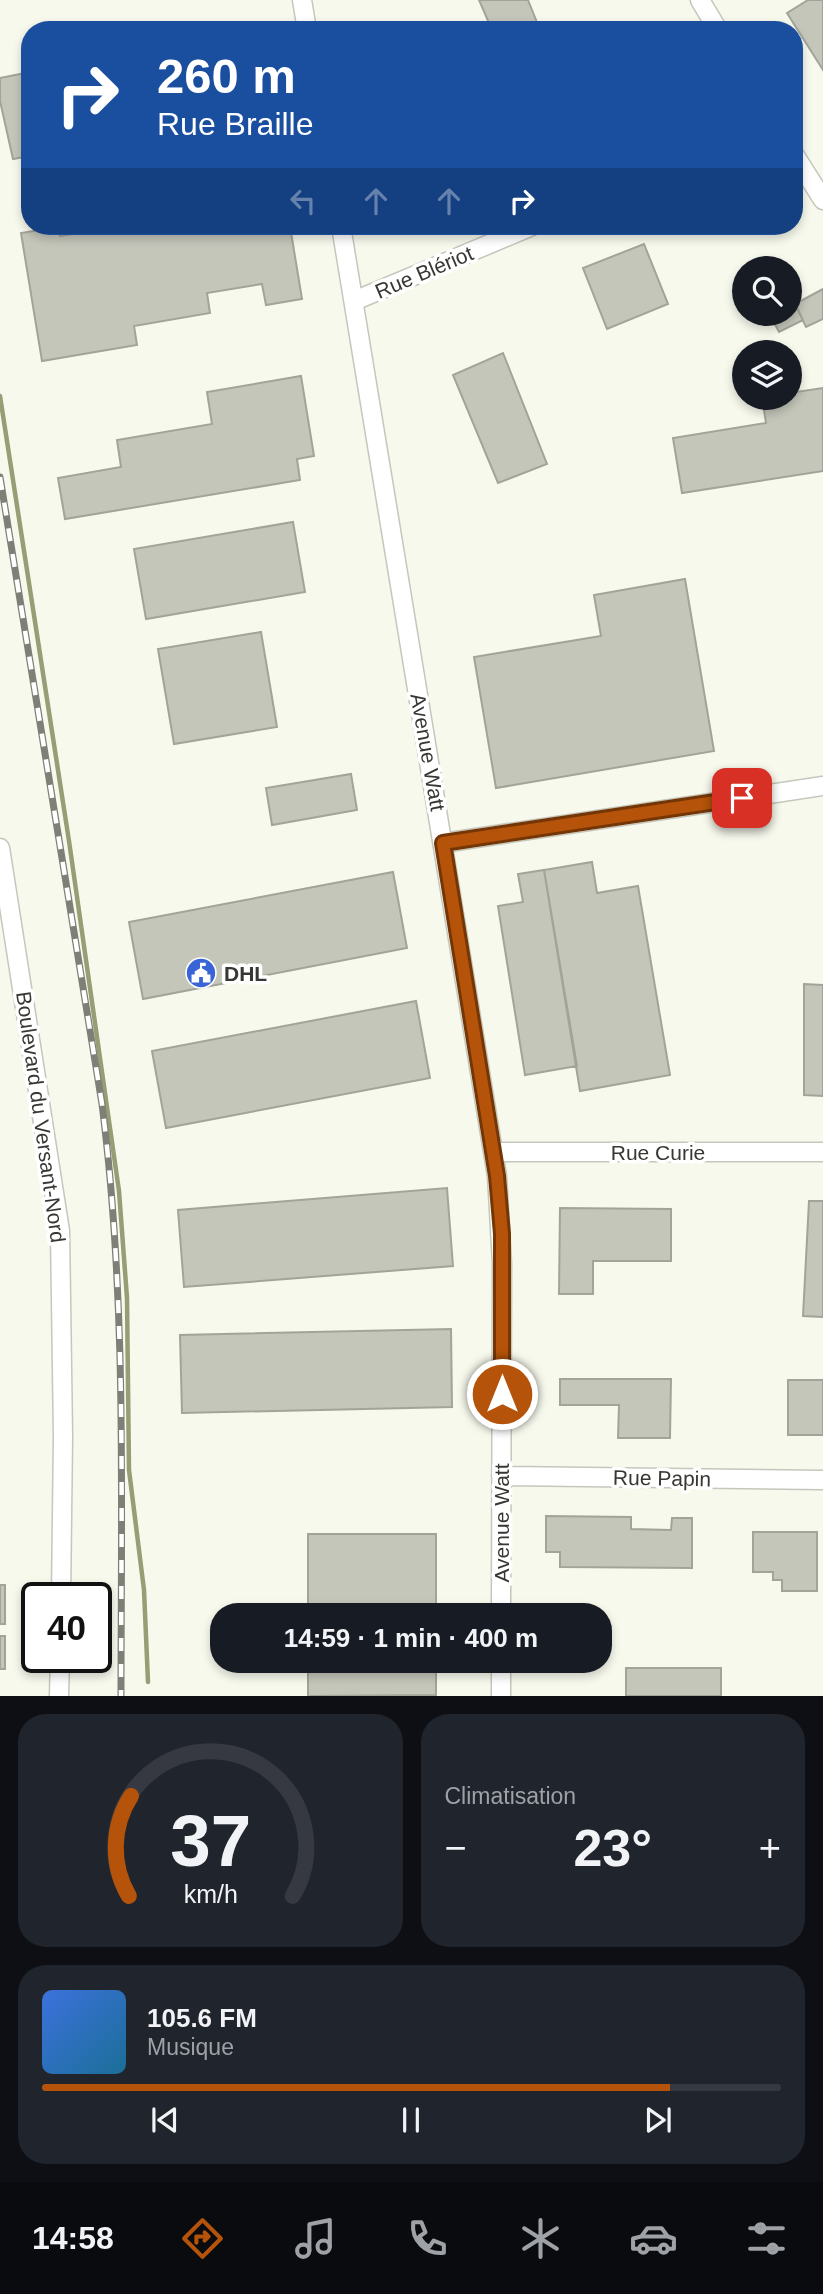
<!DOCTYPE html>
<html lang="fr">
<meta charset="utf-8">
<style>
body{margin:0;font-family:Helvetica,sans-serif;background:#20242c;color:#f1f3f6;height:100vh;display:flex;flex-direction:column;font-size:26px;white-space:nowrap}
*{box-sizing:border-box;margin:0}
p{font-size:23px;color:#9ea1a6}
.icon{flex:none;width:38px;height:38px;fill:none;stroke:currentColor;stroke-width:2;stroke-linecap:round;stroke-linejoin:round}
.map{position:relative;height:1696px;overflow:hidden}
.details{display:flex;flex-direction:column;gap:18px;padding:18px;background:#0d0f14;flex:1}
.details>*{flex:none}
.guide{position:absolute;left:21px;top:21px;width:782px;height:214px;border-radius:28px;box-shadow:0 4px 10px #0003;background:#1a4fa0;color:#fff;overflow:hidden}
.tools{position:absolute;left:732px;top:256px;display:grid;gap:14px}
.tools a{display:grid;place-items:center;width:70px;height:70px;border-radius:50%;background:#171b24;box-shadow:0 4px 10px #0003;font-size:35px}
.speed{position:absolute;left:21px;top:1582px;display:flex;gap:14px;font-size:35px;font-weight:700;text-align:center}
.speed>*{display:grid;place-content:center;width:91px;height:91px;border-radius:50%;background:#171b24;box-shadow:0 4px 10px #0003;line-height:1}
.speed .limit{border:4px solid #111;border-radius:10px;background:#fff;color:#111}
.pin{position:absolute;display:grid;place-items:center;width:60px;height:60px;color:#fff;margin:-30px;border-radius:14px;box-shadow:0 4px 10px #0006}
.me{position:absolute;width:77px;margin:-38px;rotate:0deg;stroke-linejoin:round;filter:drop-shadow(0 0 5px #0008)}
.turn{display:flex;align-items:center;gap:24px;height:147px;padding:0 21px;font-size:32px}
.turn .icon{width:91px;height:91px;stroke-width:2.5}
.turn b{display:block;font-size:49px;line-height:60px}
.lanes{display:flex;align-items:center;height:66px;padding:0 21px;background:#0003;justify-content:center;gap:35px;direction:ltr}
.lanes .off{opacity:.35}
.big{font-size:52px;font-weight:800;line-height:1.1}
.details .widget{flex:1;display:flex;flex-direction:column;justify-content:center;gap:10px;min-width:0;padding:0 24px;border-radius:28px;background:#20242c}
.details .dial{align-items:center;gap:0}
.dial svg{height:182px;overflow:visible;fill:none;stroke:#363941;stroke-width:7;stroke-linecap:round;text-anchor:middle}
.dial text{fill:#f1f3f6;stroke:none}
.song{display:flex;align-items:center;gap:21px}
.cover{width:84px;height:84px;border-radius:10px;background:linear-gradient(135deg,hsl(220 70% 55%),hsl(200 70% 35%))}
.played{height:7px;border-radius:4px;background:linear-gradient(90deg,#b45309 85%,#363941 85%)}
.keys{display:flex;justify-content:space-around;direction:ltr}
.heat{display:flex;justify-content:space-between;align-items:center;font-size:38px;direction:ltr}
.details .tiles{flex:1;display:grid;gap:18px;grid-template-columns:1fr 1fr}
.widget:last-child{grid-column:span 2}
.trip{position:absolute;left:210px;top:1603px;width:402px;height:70px;border-radius:28px;background:#171b24;box-shadow:0 4px 10px #0003;font-weight:800;line-height:70px;text-align:center}
.menu{display:flex;height:112px;justify-content:space-around;align-items:center;background:#090b0e;color:#9ea1a6}
.menu .icon{width:49px;height:49px}
.menu .selected{color:#b45309}
.menu b{font-size:32px;color:#f1f3f6}
.map>svg:first-child{display:block}
</style>
<div class="map">
<svg width="823" height="1696" viewBox="0 0 823 1696">
<rect width="100%" height="100%" fill="#f7f9ed"/>
<g fill="none" stroke-linecap="round" stroke-linejoin="round">
<!-- stream -->
<path stroke="#979d75" stroke-width="4.5" d="M0 396 69 841 119 1191 127 1298 129 1470 144 1590 148 1682"/>
</g>
<!-- building -->
<path fill="#c4c6ba" stroke="#a3a499" stroke-width="2" d="M479 0H528L540 30H492Z
M808 0H823V70L787 13Z
M30 72V156L13 159 0 101V78Z
M119 226H290L302 299 266 305 262 284 207 293 210 313 134 326 137 345 42 361 21 233 58 227 60 236Z
M644 244 668 304 607 329 583 268Z
M823 289V319L806 327 795 304Z
M789 292 803 320 779 332 769 313H789Z
M503 353 547 464 498 483 453 375Z
M301 376 314 456 297 459 300 480 65 519 58 478 121 467 117 440 212 424 207 392Z
M823 388V471L682 493 673 438 766 423 762 397H789V393Z
M293 522 305 592 146 619 134 549Z
M685 579 714 751 496 788 474 657 601 636 594 595Z
M261 632 277 727 174 744 158 649Z
M351 774 357 810 272 825 266 788Z
M592 862 597 893 638 886 670 1075 580 1091 544 870Z
M544 870 577 1066 525 1075 498 906 523 902 518 874Z
M393 872 407 948 143 999 129 922Z
M804 984 823 985V1096L804 1095Z
M416 1001 430 1078 166 1128 152 1051Z
M447 1188 453 1266 184 1287 178 1210Z
M809 1201H823V1317L803 1316Z
M560 1208 671 1209V1261H593V1294H559Z
M451 1329 452 1407 182 1413 180 1335Z
M560 1379H671L670 1438H618L619 1405H560Z
M788 1380H823V1435H788Z
M546 1516 631 1517V1529L671 1530 672 1518H692V1568L560 1567V1552H546Z
M753 1532H817V1591H782V1580H773V1572H753Z
M308 1534H436V1615H308Z
M0 1585H5V1624H0Z
M0 1636H5V1669H0Z
M308 1661H436V1695L308 1696Z
M626 1668H721V1696H626Z"/>
<g fill="none" stroke-linecap="round" stroke-linejoin="round">
<!-- minor casing -->
<g stroke="#c5c7bc" stroke-width="21">
<path id="minor" d="M302 0 307 30
M700 0 718 30
M794 154 823 200
M341 226 497 1176 502 1264 501 1615
M354 301 532 226
M443 843 823 786
M0 848 60 1231 63 1436 61 1598
M493 1152H823
M501 1476 823 1480
M59 1696 60 1657
M501 1696V1661"/>
</g>
<!-- minor -->
<use href="#minor" stroke="#fff" stroke-width="18"/>
<!-- rail casing -->
<g stroke="#7e8078" stroke-width="7">
<path id="rail" d="M0 477 102 1104C127 1300 121 1498 121 1696"/>
</g>
<!-- rail -->
<use href="#rail" stroke="#fff" stroke-width="4.5" stroke-dasharray="13" stroke-linecap="butt"/>
</g>
<g fill="none" stroke-linecap="round" stroke-linejoin="round">
<!-- route casing -->
<g stroke="#753606" stroke-width="18">
<path id="route" d="M502 1394V1234L497 1176 443 843 742 798"/>
</g>
<!-- route -->
<use href="#route" stroke="#b45309" stroke-width="12"/>
</g>
<!-- icons -->
<defs>
<g id="civic-disc" transform="scale(1.575)"><circle r="9.5" fill="#3964d5" stroke="#fff"/><path d="M-.6-6.5H3V-4.5H.6V-3L4-1V1h2V6H-6V1h2V-1L-.6-3ZM-1.2 2.5V6h2.4V2.5Z" fill="#fff"/></g>
</defs>
<g fill-rule="evenodd">
<use href="#civic-disc" x="201" y="973"/>
</g>
<g text-anchor="middle" dominant-baseline="central" stroke-width="7" stroke-linejoin="round" paint-order="stroke">
<!-- street labels -->
<g font-size="21" fill="#373833" stroke="#fff">
<text transform="translate(424 272) rotate(-23)">Rue Blériot</text>
<text transform="translate(428 752) rotate(80)">Avenue Watt</text>
<text transform="translate(41 1117) rotate(82)">Boulevard du Versant-Nord</text>
<text x="658" y="1152">Rue Curie</text>
<text transform="translate(662 1478) rotate(1)">Rue Papin</text>
<text transform="translate(501 1523) rotate(-90)">Avenue Watt</text>
</g>
<!-- poi labels -->
<g font-size="21" font-weight="bold" fill="#373833" stroke="#fff" text-anchor="start">
<text x="224" y="973">DHL</text>
</g>
</g>
</svg>
<div class="tools">
<a><svg class="icon" aria-label="search" viewBox="0 0 24 24"><circle cx="10" cy="10" r="6"/><path d="M15 15l6 6"/></svg></a>
<a><svg class="icon" aria-label="layers" viewBox="0 0 24 24"><path d="M12 4l9 5-9 5-9-5zM3 14l9 5 9-5"/></svg></a>
</div>
<div class="speed"><div class="limit">40</div></div>
<div class="pin" style="left:742px;top:798px;background:#d93025"><svg class="icon" aria-label="arrive" viewBox="0 0 24 24"><path d="M6 21V4h12l-3 4 3 4H6"/></svg></div>
<svg class="me" style="left:502px;top:1394px" viewBox="-20 -20 40 40"><circle r="17" fill="#b45309" stroke="#fff" stroke-width="3"/><path d="M0-11L8 9 0 5-8 9z" fill="#fff"/></svg>
<div class="trip">14:59 · 1 min · 400 m</div>
<div class="guide">
<div class="turn"><svg class="icon" aria-label="right" viewBox="0 0 24 24"><path d="M7 20v-9h11M14 6l5 5-5 5"/></svg><div><b>260 m</b>Rue Braille</div></div>
<div class="lanes"><svg class="icon off" aria-label="left" viewBox="0 0 24 24"><path d="M17 20v-9H6M10 6l-5 5 5 5"/></svg><svg class="icon off" aria-label="ahead" viewBox="0 0 24 24"><path d="M12 20V5M6 11l6-6 6 6"/></svg><svg class="icon off" aria-label="ahead" viewBox="0 0 24 24"><path d="M12 20V5M6 11l6-6 6 6"/></svg><svg class="icon" aria-label="right" viewBox="0 0 24 24"><path d="M7 20v-9h11M14 6l5 5-5 5"/></svg></div>
</div>
</div>
<section class="details">
<div class="tiles">
<div class="widget dial"><svg viewBox="0 0 100 80">
<path d="M14 69A42 42 0 1 1 86 69"/>
<path d="M14 69A42 42 0 0 1 15 25" stroke="#b45309"/>
<text x="50" y="56" font-size="32" font-weight="700">37</text>
<text x="50" y="72" font-size="11">km/h</text>
</svg></div>
<div class="widget"><p>Climatisation</p>
<div class="heat"><a>−</a><b class="big">23°</b><a>+</a></div>
</div>
<div class="widget">
<div class="song"><i class="cover"></i><div><b>105.6 FM</b><p>Musique</p></div></div>
<div class="played"></div>
<div class="keys"><svg class="icon" aria-label="previous" viewBox="0 0 24 24"><path d="M18 5L8 12l10 7zM5 5v14"/></svg><svg class="icon" aria-label="pause" viewBox="0 0 24 24"><path d="M8 5v14M16 5v14"/></svg><svg class="icon" aria-label="next" viewBox="0 0 24 24"><path d="M6 5l10 7-10 7zM19 5v14"/></svg></div>
</div>
</div>
</section>
<nav class="menu">
<b>14:58</b>
<svg class="icon selected" aria-label="directions" viewBox="0 0 24 24"><path d="M12 3l9 9-9 9-9-9zM9 14v-3h6M13 9l2 2-2 2"/></svg>
<svg class="icon" aria-label="music" viewBox="0 0 24 24"><path d="M9 18V5l10-2v13"/><circle cx="6" cy="18" r="3"/><circle cx="16" cy="16" r="3"/></svg>
<svg class="icon" aria-label="phone" viewBox="0 0 24 24"><path d="M5 4h4l2 5-3 2q2 4 5 5l2-3 5 2v4C11 20 4 13 5 4z"/></svg>
<svg class="icon" aria-label="climate" viewBox="0 0 24 24"><path d="M12 3v18M4 7l16 10M4 17L20 7"/></svg>
<svg class="icon" aria-label="car" viewBox="0 0 24 24"><path d="M5 17H2v-5l4-1 3-4h7l3 4 3 1v5h-3M9 17h6M6 11h13"/><circle cx="7" cy="17" r="2"/><circle cx="17" cy="17" r="2"/></svg>
<svg class="icon" aria-label="filters" viewBox="0 0 24 24"><path d="M4 7h16M4 17h16"/><circle cx="9" cy="7" r="2"/><circle cx="15" cy="17" r="2"/></svg>
</nav>
